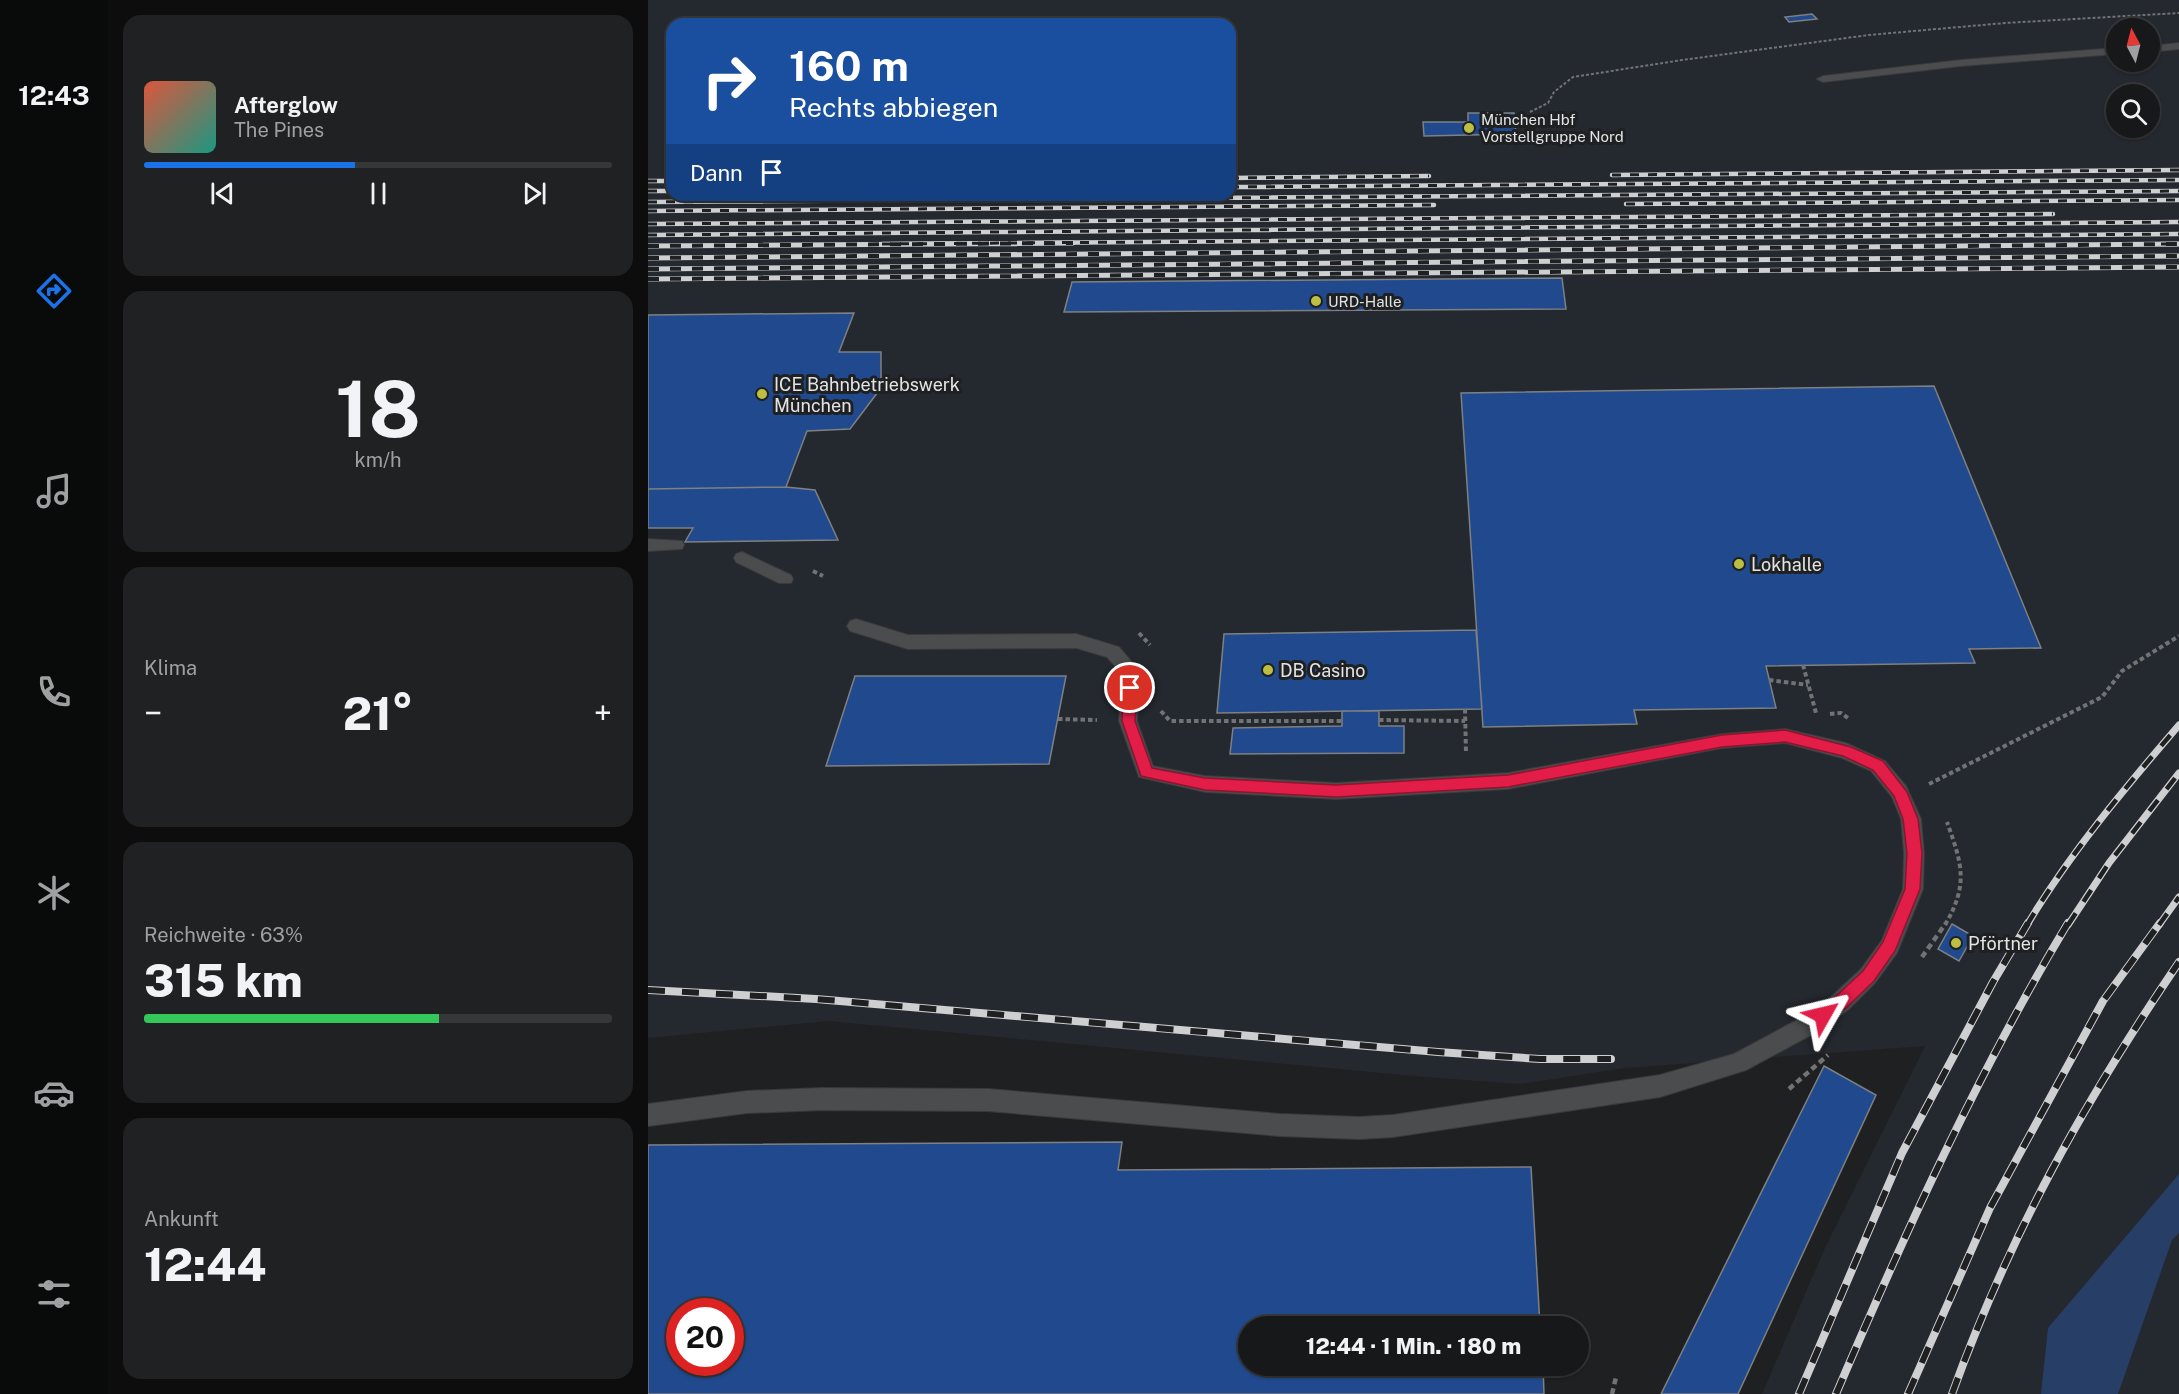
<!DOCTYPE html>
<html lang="de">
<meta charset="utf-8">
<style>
body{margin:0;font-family:"Public Sans",sans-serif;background:#202123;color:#f1f3f6;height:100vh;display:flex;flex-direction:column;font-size:22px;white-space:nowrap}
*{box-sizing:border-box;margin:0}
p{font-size:20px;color:#9ea0a2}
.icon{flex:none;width:33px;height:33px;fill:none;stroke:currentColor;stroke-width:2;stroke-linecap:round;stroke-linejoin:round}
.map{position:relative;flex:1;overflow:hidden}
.panel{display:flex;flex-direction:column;gap:15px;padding:15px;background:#0d0d0e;width:540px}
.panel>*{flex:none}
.guide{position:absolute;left:18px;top:18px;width:570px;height:183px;border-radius:18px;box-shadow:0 2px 4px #0004,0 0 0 2px #363739;background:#1a4fa0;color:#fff;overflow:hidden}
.needle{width:39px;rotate:353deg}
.tools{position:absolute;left:1458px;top:18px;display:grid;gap:12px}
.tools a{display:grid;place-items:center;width:54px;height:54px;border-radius:50%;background:#17181a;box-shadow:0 2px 4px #0004,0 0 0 2px #363739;font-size:30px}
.speed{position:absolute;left:18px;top:1298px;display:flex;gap:12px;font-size:30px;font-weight:700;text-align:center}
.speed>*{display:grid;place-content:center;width:78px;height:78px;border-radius:50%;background:#17181a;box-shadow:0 2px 4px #0004,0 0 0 2px #363739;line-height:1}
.speed .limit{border:9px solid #d22;background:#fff;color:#111}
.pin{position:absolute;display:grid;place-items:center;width:51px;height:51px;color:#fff;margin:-26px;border:3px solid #fff;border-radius:50%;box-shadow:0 2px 6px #0007}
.me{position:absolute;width:66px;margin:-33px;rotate:53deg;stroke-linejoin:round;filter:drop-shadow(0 0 4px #0008)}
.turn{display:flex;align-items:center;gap:21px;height:126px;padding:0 24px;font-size:27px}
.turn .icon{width:78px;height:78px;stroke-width:2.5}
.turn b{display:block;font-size:42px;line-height:51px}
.then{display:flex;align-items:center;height:57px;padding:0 24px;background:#0003;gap:12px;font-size:22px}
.big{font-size:45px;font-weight:800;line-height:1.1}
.panel .card{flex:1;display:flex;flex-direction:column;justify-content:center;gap:9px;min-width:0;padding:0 21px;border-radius:18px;background:#202123}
.panel .dial{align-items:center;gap:0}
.dial b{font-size:78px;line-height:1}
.song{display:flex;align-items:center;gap:18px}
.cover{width:72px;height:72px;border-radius:9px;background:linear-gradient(135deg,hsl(10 70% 55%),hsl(170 70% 35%))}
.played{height:6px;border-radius:3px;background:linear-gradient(90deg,#1a73e8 45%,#363739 45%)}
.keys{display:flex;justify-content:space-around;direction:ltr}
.heat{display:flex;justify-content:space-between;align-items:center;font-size:33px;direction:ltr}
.charge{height:9px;border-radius:4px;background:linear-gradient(90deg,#34c759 63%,#363739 0)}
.trip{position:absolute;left:590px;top:1316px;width:351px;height:60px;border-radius:30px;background:#17181a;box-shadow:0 2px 4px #0004,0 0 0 2px #363739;font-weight:800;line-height:60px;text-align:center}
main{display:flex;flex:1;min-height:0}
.dock{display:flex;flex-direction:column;width:108px;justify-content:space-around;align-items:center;background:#090a0a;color:#9ea0a2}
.dock .icon{width:42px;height:42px}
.dock .on{color:#1a73e8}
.dock b{font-size:27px;color:#f1f3f6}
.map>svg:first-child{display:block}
</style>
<main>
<nav class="dock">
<b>12:43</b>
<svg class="icon on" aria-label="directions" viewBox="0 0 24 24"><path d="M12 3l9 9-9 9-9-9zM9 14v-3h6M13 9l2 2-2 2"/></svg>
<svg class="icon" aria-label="music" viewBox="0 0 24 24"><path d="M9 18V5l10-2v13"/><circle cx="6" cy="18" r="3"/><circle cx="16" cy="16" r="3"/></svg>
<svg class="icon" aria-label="phone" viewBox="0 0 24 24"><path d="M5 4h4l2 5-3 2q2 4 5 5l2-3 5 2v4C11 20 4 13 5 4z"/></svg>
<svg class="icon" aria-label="climate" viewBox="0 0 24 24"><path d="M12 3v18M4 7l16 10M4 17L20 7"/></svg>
<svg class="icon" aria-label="car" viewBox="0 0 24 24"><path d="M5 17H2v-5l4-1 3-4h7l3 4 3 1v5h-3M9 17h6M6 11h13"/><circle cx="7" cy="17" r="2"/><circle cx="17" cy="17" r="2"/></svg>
<svg class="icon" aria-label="filters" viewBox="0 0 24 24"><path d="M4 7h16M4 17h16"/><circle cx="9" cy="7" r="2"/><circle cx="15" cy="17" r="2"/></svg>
</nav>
<section class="panel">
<div class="card">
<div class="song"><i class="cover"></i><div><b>Afterglow</b><p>The Pines</p></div></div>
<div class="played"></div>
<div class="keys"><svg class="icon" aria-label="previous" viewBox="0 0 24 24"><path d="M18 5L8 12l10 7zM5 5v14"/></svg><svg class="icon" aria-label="pause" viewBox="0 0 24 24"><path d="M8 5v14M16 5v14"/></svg><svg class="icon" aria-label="next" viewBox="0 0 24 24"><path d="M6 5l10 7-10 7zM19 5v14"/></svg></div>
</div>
<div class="card dial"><b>18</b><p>km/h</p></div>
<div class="card"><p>Klima</p>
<div class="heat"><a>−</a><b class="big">21°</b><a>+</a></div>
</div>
<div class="card"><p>Reichweite · 63%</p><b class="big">315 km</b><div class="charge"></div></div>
<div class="card"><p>Ankunft</p><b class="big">12:44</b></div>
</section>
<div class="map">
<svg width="1531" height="1394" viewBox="0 0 1531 1394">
<rect width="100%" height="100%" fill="#1f2022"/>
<!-- built -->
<path fill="#24282f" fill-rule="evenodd" d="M0 0H1531V1394H1114L1176 1250 1277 1046 977 1068 872 1084 777 1077 180 1021 0 1038ZM24 24H582V195H24ZM1468 28H1502V62H1468ZM1468 94H1502V128H1468Z"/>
<!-- green -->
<path fill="#273e66" d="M1531 1174V1233L1524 1240 1470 1394H1393L1400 1328Z"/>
<!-- building -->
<path fill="#21498d" stroke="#7e8082" stroke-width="1.5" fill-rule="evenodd" d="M1164 14 1169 19 1141 22 1137 17Z
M820 113H866L868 134 776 136 775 122H820Z
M914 278 918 309 416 312 424 282Z
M206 313 191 352H233V388L202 429 159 431 138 487 0 489V315Z
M1286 386 1393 648 1321 649 1327 663 1118 666 1128 708 986 710 989 724 835 727 813 393Z
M138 487 167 490 190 540 37 542 45 528H0V489Z
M828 630 834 709 569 713 576 634Z
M207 676H418L401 764 178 766Z
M694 711H731V726H756V753L582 754 585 728 694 726Z
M1304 924 1325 936 1311 961 1290 949Z
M1176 1066 1228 1095 1090 1394H1013Z
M474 1142 470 1170 883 1167 892 1326H600V1365H895L896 1394H0V1145ZM32 1311H82V1362H32Z"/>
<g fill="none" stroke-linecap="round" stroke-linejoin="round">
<!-- lane casing -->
<g stroke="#393a3b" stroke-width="2">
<path id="lane" d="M1531 43V49L1502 52V46Z
M1468 48V54L1313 66 1175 82 1169 79 1175 76 1313 60Z
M0 539 34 541 36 545 34 549 0 551Z
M94 552 143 575 145 579 143 583H131L88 562 86 558 88 554Z
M208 619 260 635 428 634 471 647 492 672 489 721 505 766 557 776 688 783 860 773 1074 734 1137 729 1198 743 1237 761 1258 786 1273 819 1276 853 1275 889 1249 953 1227 983 1200 1010 1165 1034 1098 1070 1012 1097 745 1137 711 1139 632 1136 340 1111 175 1110 99 1113 0 1126V1104L99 1091 175 1088 340 1089 632 1114 711 1117 745 1115 1012 1075 1086 1054 1149 1020 1184 996 1213 969 1234 940 1255 889 1256 853 1253 819 1244 797 1223 771 1194 758 1137 743 1074 748 860 789 688 799 557 792 491 777 471 721 474 674 459 657 428 648 260 649 202 631 199 626 202 621Z"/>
</g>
<!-- path-far2 -->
<path stroke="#727374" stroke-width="2" stroke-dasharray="3 2" stroke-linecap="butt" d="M882 112 900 103 906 92 925 77 1034 60 1221 35 1357 23 1531 13"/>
<!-- path-far1 -->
<path stroke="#727374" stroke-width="4" stroke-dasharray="4.5 3" stroke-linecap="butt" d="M165 571 175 576
M491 633 502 645
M1155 665 1168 713
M1121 680 1160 685
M817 709 818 753
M513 711 522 721H694
M1182 714 1193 713 1200 718
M410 719 449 720
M731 720 817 721
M1281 784 1454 697 1474 671 1531 636
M1297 925C1321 884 1314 864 1299 822"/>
<!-- path -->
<path stroke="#727374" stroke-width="4.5" stroke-dasharray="6 4" stroke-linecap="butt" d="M1274 957 1298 923
M1141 1089 1180 1055
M964 1394 968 1377"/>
<!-- lane -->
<use href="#lane" fill="#4b4c4e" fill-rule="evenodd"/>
<!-- rail-far3 casing -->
<g stroke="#cecfd0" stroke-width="4.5">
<path id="rail-far3" d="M964 175 1531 170
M582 178 781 176
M0 181H24
M582 187 1531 180
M0 191H24
M0 202 1531 191
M978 204 1531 200
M0 211 786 205
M0 224 1405 214
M0 235 1531 222
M234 244 1531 234
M1513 244H1531"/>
</g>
<!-- rail-far2 casing -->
<g stroke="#cecfd0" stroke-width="5">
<path id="rail-far2" d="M0 246 425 243
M0 258 1531 244
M0 269 1531 256
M0 279 1531 267"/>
</g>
<!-- rail-far1 casing -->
<g stroke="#cecfd0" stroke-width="7">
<path id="rail-far1" d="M1379 925C1422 853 1477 788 1531 725
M1420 925 1461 863 1531 773
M1511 925 1531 897"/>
</g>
<!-- rail casing -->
<g stroke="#cecfd0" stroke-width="8">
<path id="rail" d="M0 990 168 999 790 1052 892 1059H963
M1151 1394 1254 1153 1345 982 1380 923
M1188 1394C1257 1233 1329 1074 1420 923
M1260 1394 1342 1208 1455 1001 1512 923
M1304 1394C1362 1234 1436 1102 1531 962"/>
</g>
<!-- rail-far3 -->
<use href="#rail-far3" stroke="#1f2022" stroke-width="3" stroke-dasharray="9" stroke-linecap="butt"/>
<!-- rail-far2 -->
<use href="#rail-far2" stroke="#1f2022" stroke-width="4" stroke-dasharray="11" stroke-linecap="butt"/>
<!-- rail-far1 -->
<use href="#rail-far1" stroke="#1f2022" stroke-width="4.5" stroke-dasharray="14" stroke-linecap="butt"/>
<!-- rail -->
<use href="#rail" stroke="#1f2022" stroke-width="6" stroke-dasharray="17" stroke-linecap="butt"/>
</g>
<!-- route -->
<path fill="#e11d48" stroke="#92132f" stroke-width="1.5" d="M482 683 489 688 487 721 504 768 557 778 688 785 860 775 1074 735 1137 730 1203 747 1235 761 1259 792 1270 819 1274 853 1272 889 1247 951 1226 981 1198 1008 1175 1022 1169 1020 1167 1015 1169 1010 1186 998 1215 971 1235 942 1257 889 1259 853 1255 819 1246 796 1225 770 1195 756 1137 742 1074 747 860 787 688 797 557 790 493 776 474 721 475 688Z"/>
<!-- markers -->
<g fill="#bdbf43" stroke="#1f2022" stroke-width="2">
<circle cx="821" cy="128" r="6"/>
<circle cx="668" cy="301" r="6"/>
<circle cx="114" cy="394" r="6"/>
<circle cx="1091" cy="564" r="6"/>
<circle cx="620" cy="670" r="6"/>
<circle cx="1308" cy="943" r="6"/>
</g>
<g text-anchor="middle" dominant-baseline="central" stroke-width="6" stroke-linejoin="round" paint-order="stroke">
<!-- far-poi labels -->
<g font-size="15" fill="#e3e4e5" stroke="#1f2022" text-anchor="start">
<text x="833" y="119">München Hbf<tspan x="833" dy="17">Vorstellgruppe Nord</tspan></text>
<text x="680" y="301">URD-Halle</text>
</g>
<!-- poi labels -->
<g font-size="18" fill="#e3e4e5" stroke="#1f2022" text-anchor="start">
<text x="126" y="384">ICE Bahnbetriebswerk<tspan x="126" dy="21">München</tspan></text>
<text x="1103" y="564">Lokhalle</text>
<text x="632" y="670">DB Casino</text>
<text x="1320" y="943">Pförtner</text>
</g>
</g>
</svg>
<div class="tools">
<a><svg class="needle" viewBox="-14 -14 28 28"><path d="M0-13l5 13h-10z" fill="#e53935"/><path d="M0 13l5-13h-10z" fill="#9ea0a2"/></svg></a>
<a><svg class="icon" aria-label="search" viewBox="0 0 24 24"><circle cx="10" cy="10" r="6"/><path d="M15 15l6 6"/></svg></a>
</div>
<div class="speed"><div class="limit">20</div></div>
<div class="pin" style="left:482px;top:688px;background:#d93025"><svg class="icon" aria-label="arrive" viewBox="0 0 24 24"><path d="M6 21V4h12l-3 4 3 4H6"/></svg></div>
<svg class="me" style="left:1175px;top:1015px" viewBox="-20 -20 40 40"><path d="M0-17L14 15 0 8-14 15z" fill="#e11d48" stroke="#fff" stroke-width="4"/></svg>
<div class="trip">12:44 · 1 Min. · 180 m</div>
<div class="guide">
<div class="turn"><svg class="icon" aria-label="right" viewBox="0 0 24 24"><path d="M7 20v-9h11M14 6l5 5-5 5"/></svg><div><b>160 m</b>Rechts abbiegen</div></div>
<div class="then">Dann<svg class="icon" aria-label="arrive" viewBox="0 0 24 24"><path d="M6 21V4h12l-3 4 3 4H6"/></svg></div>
</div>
</div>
</main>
